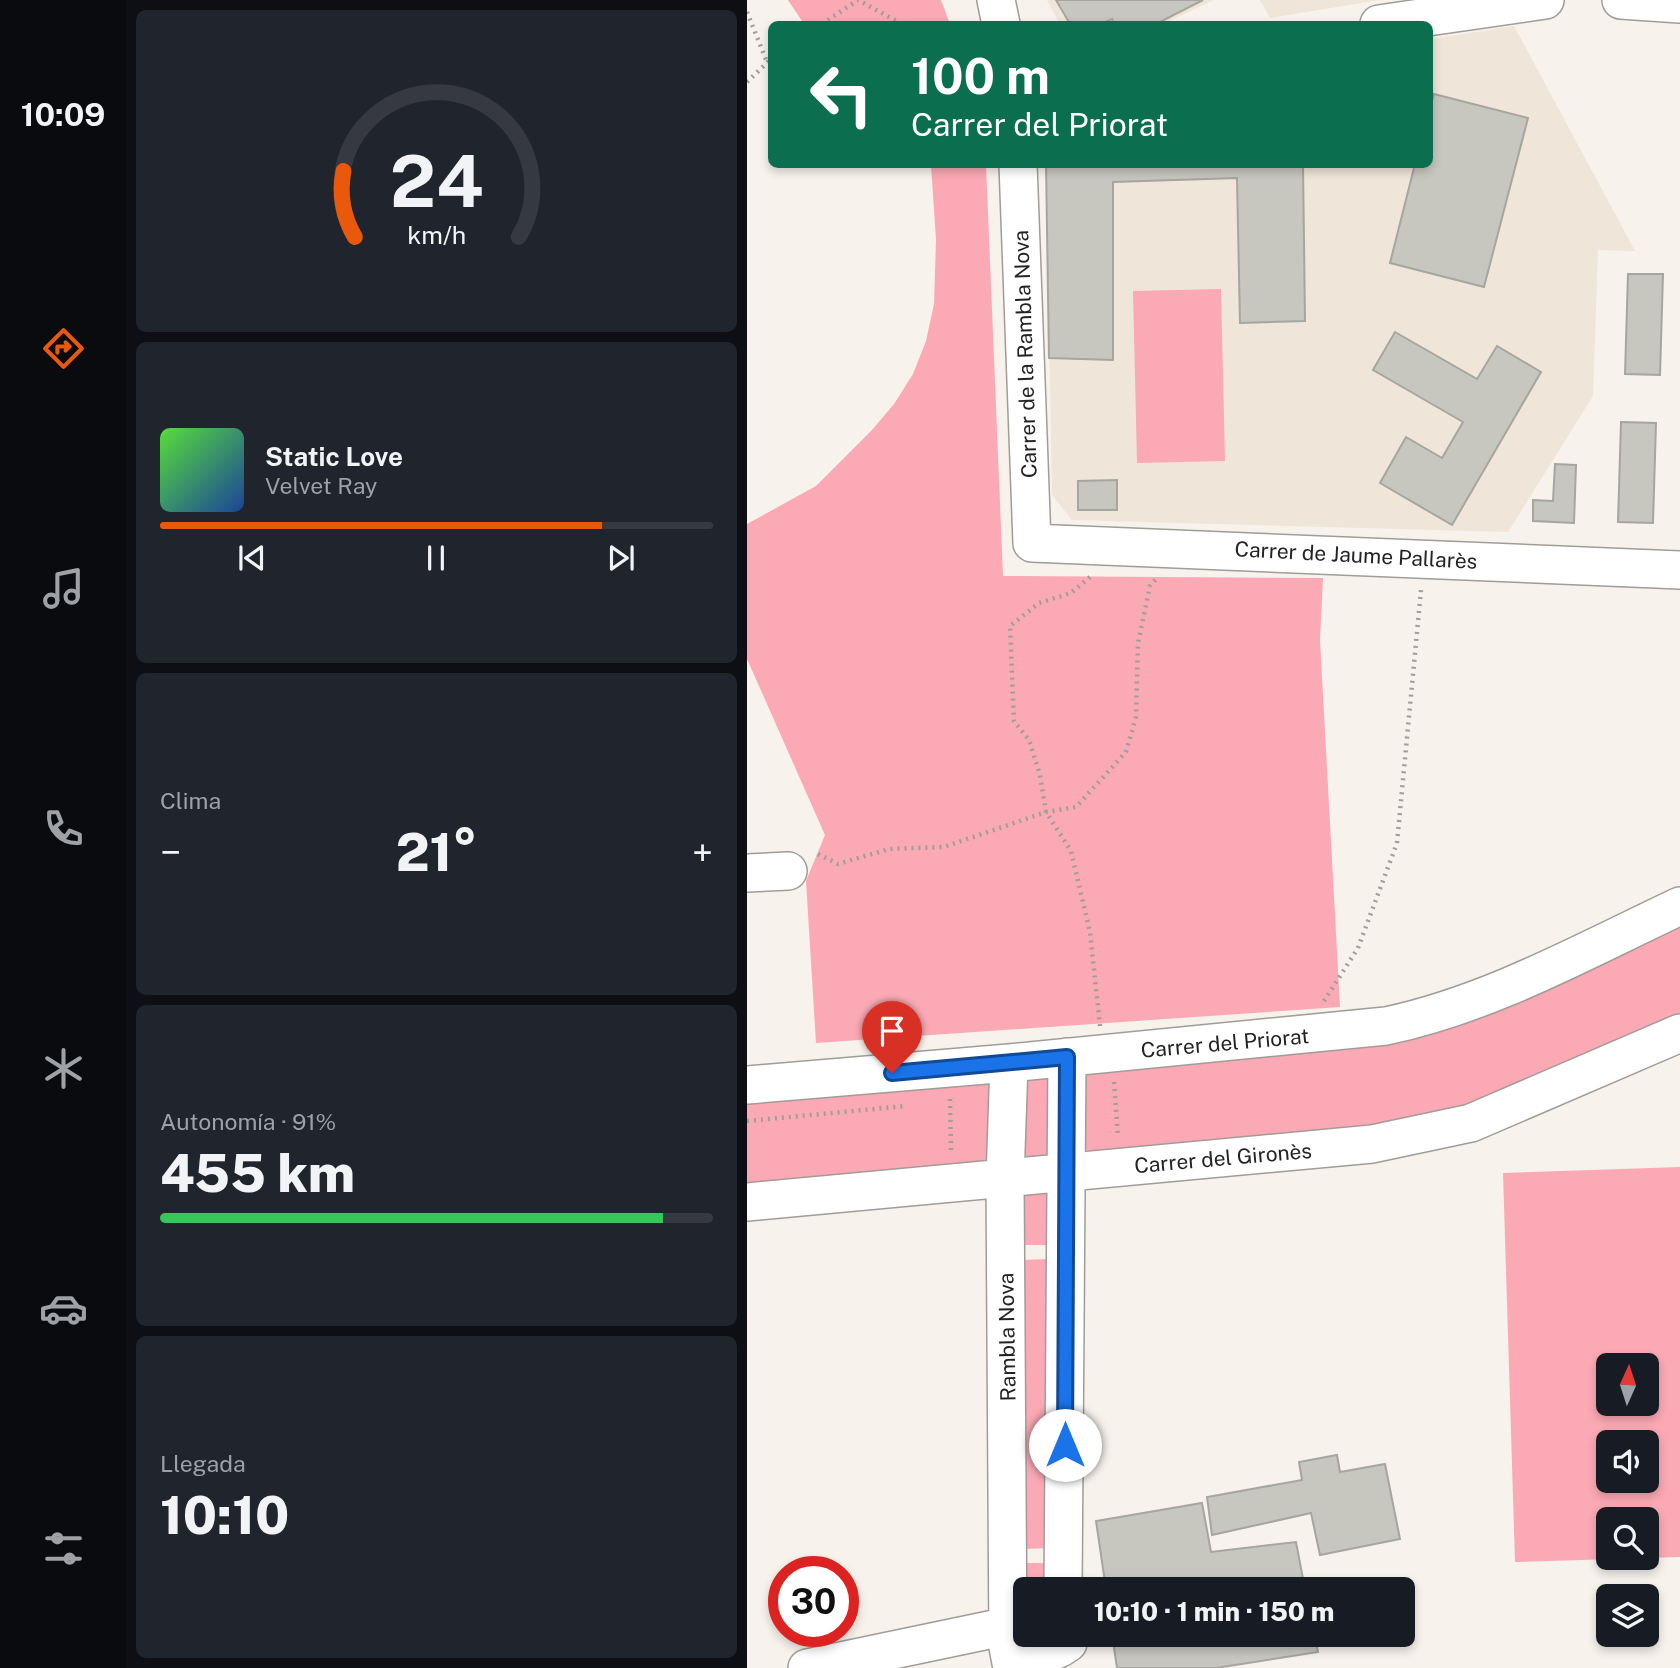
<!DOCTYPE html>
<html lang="es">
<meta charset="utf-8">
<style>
body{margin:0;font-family:"Public Sans",sans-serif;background:#20242c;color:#f1f3f6;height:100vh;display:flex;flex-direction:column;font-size:26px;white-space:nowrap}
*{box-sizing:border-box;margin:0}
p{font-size:23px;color:#9ea1a6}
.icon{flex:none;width:38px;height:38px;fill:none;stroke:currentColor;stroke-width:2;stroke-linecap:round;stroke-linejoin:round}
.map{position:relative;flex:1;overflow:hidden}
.panel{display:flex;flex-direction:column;gap:10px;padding:10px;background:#0d0f14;width:621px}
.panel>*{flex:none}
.banner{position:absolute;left:21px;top:21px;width:665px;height:147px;border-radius:10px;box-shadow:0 4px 10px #0003;background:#0b6e4f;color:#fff;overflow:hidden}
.needle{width:46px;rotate:3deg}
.fabs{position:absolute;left:849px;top:1353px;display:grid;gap:14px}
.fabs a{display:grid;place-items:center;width:63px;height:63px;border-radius:10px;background:#171b24;box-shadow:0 4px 10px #0003;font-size:35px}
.speed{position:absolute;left:21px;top:1556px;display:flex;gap:14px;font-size:35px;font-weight:700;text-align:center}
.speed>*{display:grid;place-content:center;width:91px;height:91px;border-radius:50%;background:#171b24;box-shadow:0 4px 10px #0003;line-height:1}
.speed .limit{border:10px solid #d22;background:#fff;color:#111}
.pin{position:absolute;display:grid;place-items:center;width:60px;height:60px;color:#fff;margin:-72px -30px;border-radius:50% 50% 50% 0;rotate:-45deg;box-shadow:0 0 7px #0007}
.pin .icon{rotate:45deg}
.me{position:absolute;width:77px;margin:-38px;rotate:0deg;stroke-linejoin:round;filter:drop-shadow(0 0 5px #0008)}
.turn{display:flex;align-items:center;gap:24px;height:147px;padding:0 28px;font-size:32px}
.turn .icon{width:91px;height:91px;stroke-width:2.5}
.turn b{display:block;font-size:49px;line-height:60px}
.big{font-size:52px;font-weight:800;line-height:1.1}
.panel .tile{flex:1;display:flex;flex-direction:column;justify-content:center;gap:10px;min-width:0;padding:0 24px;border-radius:10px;background:#20242c}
.panel .dial{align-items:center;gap:0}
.dial svg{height:182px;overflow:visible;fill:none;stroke:#363941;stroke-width:7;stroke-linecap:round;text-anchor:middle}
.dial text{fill:#f1f3f6;stroke:none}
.song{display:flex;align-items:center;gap:21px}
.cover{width:84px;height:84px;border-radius:10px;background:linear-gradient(135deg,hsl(110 70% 55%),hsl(220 70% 35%))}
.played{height:7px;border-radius:4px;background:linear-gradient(90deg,#ea580c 80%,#363941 80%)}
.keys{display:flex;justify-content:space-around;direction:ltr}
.heat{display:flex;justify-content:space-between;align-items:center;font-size:38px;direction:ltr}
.charge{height:10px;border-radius:5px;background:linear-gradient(90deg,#34c759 91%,#363941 0)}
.trip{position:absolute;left:266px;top:1577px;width:402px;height:70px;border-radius:10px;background:#171b24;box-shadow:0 4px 10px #0003;font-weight:800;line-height:70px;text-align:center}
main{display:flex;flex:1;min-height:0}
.menu{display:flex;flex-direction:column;width:126px;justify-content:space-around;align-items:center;background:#090b0e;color:#9ea1a6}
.menu .icon{width:49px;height:49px}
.menu .current{color:#ea580c}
.menu b{font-size:32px;color:#f1f3f6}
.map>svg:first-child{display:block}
</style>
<main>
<nav class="menu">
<b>10:09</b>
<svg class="icon current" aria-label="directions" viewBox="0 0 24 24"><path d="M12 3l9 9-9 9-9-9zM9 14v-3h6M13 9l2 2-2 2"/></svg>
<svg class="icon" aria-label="music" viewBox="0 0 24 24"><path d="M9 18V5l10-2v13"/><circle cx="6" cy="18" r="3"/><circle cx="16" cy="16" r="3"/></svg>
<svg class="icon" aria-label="phone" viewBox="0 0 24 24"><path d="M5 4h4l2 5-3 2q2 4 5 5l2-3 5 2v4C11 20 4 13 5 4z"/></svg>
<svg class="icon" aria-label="climate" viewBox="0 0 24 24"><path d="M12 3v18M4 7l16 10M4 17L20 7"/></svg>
<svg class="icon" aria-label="car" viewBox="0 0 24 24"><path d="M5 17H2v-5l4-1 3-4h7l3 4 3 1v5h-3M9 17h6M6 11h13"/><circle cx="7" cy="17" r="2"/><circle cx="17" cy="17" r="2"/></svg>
<svg class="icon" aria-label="filters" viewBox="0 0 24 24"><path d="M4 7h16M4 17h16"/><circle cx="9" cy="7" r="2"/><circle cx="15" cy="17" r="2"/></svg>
</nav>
<section class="panel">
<div class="tile dial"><svg viewBox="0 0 100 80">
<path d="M14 69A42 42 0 1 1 86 69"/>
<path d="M14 69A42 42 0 0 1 9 40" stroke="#ea580c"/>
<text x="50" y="56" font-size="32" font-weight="700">24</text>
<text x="50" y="72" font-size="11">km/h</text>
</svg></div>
<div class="tile">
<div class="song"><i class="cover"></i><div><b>Static Love</b><p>Velvet Ray</p></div></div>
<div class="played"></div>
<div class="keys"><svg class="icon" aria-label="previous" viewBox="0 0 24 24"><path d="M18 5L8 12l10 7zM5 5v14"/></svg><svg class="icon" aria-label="pause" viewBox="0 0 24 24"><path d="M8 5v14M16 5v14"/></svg><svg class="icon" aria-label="next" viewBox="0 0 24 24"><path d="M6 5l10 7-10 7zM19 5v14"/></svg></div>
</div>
<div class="tile"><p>Clima</p>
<div class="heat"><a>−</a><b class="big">21°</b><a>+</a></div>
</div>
<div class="tile"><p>Autonomía · 91%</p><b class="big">455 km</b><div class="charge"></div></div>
<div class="tile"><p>Llegada</p><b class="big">10:10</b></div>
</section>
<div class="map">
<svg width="933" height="1668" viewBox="0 0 933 1668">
<rect width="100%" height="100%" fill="#f7f2ec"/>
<!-- built -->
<path fill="#f0e5d9" d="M300 0H467L416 24H313Z
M513 0H632L523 18Z
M767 26 888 251 851 250 846 396 761 532 325 520 305 495 299 165 682 164 683 39Z"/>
<!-- green -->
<path fill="#fba9b4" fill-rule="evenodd" d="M41 0H194L203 24H57Z
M184 165H239L256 576 576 578 573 640 593 1007 69 1043 59 881 78 835 0 659V524L69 486 125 430 147 404 166 374 179 341 187 304 189 240Z
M474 289 478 461 390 463 386 291Z
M933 916V1021L723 1112 649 1129 347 1153 331 1146 337 1070 626 1041Z
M302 1074 307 1084 301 1159 280 1158 276 1149 275 1085 280 1078Z
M245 1083V1161L0 1186V1095Z
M933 1167V1557L768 1562 756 1173ZM861 1365H900V1404H861ZM861 1442H900V1480H861ZM861 1519H900V1558H861Z
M297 1190 301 1193 303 1245H274L276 1194Z
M303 1259 304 1548 275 1549 274 1260Z
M275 1563H304L301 1586 297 1589 280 1587Z"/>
<!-- building -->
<path fill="#c7c6bf" stroke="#a6a59f" stroke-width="2" d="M309 0H456L409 24H368L365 19 354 24H323Z
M687 94 781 118 737 287 643 263 668 164H682V110Z
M299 164H556L558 321 493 323 490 178 366 182V360L302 358Z
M881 274H916L913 375 878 374Z
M648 332 730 379 750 346 794 372 705 525 633 483 659 437 695 458 716 422 626 370Z
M874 422 909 423 906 523 871 522Z
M808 464 829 465 827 523 786 521V500L806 501Z
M370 480V510H331V481Z
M590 1455 593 1472 638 1464 653 1539 573 1555 564 1513 465 1535 460 1497 555 1480 552 1462Z
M455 1503 464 1552 549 1542 558 1589H359L349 1521Z
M365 1634H567L571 1652 469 1668H370Z"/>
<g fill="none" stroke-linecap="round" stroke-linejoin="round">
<!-- minor casing -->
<g stroke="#a19c97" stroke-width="40">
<path id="minor" d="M249 0 254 24
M874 0 933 4
M632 24 798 0
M271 164 285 543 933 570
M0 873 41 871
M262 1063 258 1179 261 1647 265 1668
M0 1085 262 1063 639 1026C743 1004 837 951 933 906
M0 1202 625 1144 724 1123 933 1033
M316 1589 320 1057
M261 1647C282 1657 302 1657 321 1643
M60 1668 261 1626"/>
</g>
<!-- path -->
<path stroke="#a19d99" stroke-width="4.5" stroke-dasharray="2 5" stroke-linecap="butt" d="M0 12 20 62
M75 24 111 0 155 24
M0 82 24 59
M343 577 324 593 292 603 263 626 267 721 282 740 293 775 299 812 324 851 343 932 353 1026
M71 854 91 864 142 849 197 847 299 812 329 807 379 752 389 717 391 643 403 586 409 579
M577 1001 611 948 650 843 674 590
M367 1082 371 1136
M203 1099 204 1153
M0 1121 159 1106"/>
<!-- minor -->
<use href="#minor" stroke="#fff" stroke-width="37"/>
</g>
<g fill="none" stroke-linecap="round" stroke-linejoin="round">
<!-- route casing -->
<g stroke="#114b97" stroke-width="18">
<path id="route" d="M145 1073 320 1057 318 1445"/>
</g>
<!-- route -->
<use href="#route" stroke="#1a73e8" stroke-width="12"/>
</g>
<g text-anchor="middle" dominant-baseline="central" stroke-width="7" stroke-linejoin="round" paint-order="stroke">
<!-- street labels -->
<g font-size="21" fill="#252321" stroke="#fff">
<text transform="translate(278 354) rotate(-92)">Carrer de la Rambla Nova</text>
<text transform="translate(609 555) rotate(3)">Carrer de Jaume Pallarès</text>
<text transform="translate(478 1043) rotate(-5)">Carrer del Priorat</text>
<text transform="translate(476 1158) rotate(-5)">Carrer del Gironès</text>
<text transform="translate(260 1337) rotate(-91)">Rambla Nova</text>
</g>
</g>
</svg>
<div class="fabs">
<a><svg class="needle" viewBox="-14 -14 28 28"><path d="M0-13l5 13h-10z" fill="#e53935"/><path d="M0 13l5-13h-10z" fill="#9ea1a6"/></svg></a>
<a><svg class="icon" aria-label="sound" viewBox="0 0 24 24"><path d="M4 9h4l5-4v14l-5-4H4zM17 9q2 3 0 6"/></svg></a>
<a><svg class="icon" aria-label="search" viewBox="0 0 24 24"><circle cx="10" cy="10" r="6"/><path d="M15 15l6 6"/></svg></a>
<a><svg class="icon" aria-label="layers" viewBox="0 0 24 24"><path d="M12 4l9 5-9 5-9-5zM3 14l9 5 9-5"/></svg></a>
</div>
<div class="speed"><div class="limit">30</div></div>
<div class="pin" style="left:145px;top:1073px;background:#d93025"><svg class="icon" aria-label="arrive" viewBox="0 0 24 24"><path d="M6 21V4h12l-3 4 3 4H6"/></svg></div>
<svg class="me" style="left:318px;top:1445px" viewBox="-20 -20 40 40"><circle r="19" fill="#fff"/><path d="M0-13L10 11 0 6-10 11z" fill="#1a73e8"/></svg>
<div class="trip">10:10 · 1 min · 150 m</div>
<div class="banner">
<div class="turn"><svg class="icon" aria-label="left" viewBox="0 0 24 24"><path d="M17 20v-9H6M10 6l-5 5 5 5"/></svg><div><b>100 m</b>Carrer del Priorat</div></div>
</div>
</div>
</main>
